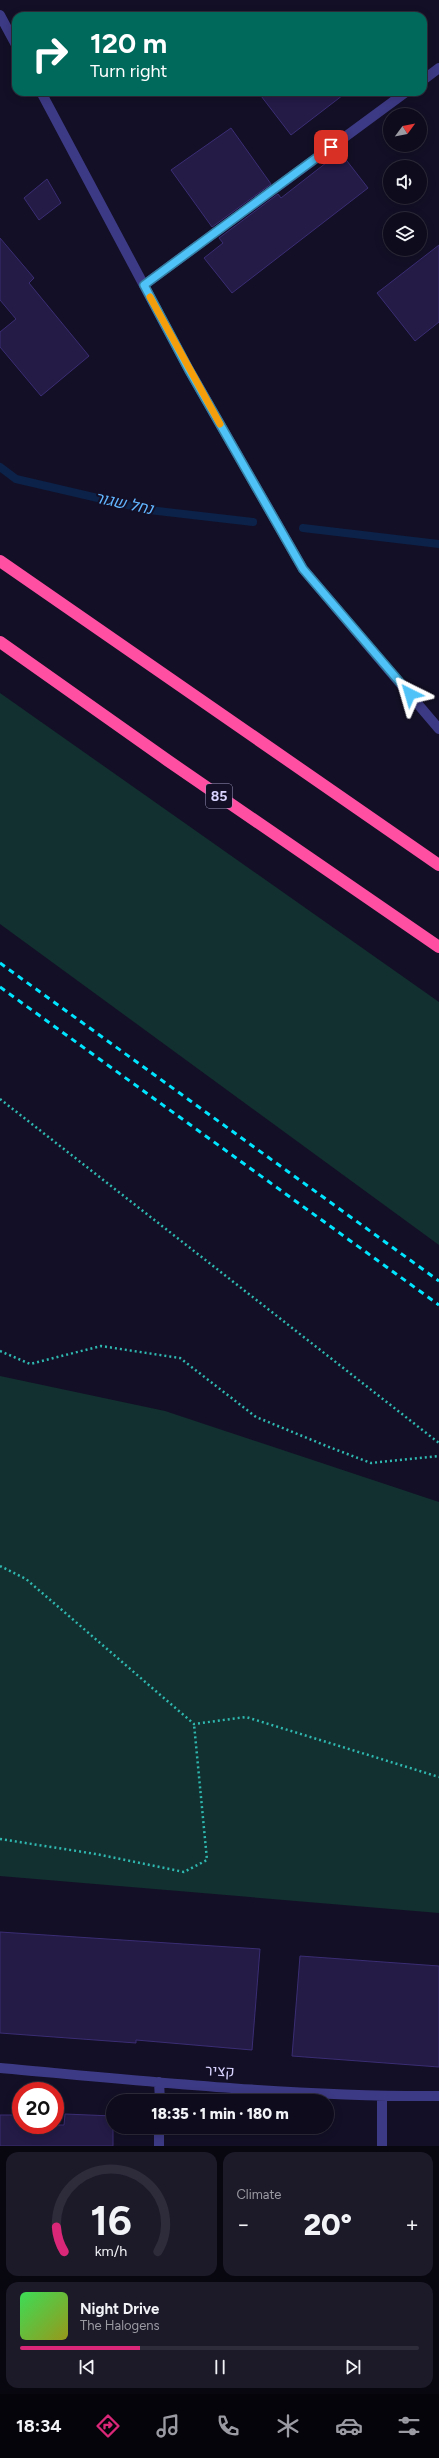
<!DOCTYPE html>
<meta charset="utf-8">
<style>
body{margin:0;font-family:Figtree,Heebo,sans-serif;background:#1c1929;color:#f1f3f6;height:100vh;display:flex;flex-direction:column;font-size:15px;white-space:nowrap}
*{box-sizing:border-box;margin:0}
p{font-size:13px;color:#9b9ba3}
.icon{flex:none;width:22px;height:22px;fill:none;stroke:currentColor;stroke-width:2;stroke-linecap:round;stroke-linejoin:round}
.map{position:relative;height:2146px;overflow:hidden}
.sheet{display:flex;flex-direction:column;gap:6px;padding:6px;background:#08060f;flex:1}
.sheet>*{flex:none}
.top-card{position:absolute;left:12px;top:12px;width:415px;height:84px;border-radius:12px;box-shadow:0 2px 10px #0003,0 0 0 1px #2e2b3b;background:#00695c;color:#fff;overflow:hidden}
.needle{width:26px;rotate:58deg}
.tools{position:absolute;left:383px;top:108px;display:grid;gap:8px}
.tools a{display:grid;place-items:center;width:44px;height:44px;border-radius:50%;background:#0e0b1c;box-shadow:0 2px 10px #0003,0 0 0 1px #2e2b3b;font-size:20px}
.speed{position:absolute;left:12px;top:2082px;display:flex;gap:8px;font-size:20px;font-weight:700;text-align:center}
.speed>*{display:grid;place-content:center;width:52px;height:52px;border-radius:50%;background:#0e0b1c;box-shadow:0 2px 10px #0003,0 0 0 1px #2e2b3b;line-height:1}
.speed .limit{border:6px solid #d22;background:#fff;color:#111}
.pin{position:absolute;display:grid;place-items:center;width:34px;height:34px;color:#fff;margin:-17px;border-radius:8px;box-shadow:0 2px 6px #0006}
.me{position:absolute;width:44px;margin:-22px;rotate:320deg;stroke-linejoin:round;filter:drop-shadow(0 0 3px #0008)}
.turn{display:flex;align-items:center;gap:14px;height:84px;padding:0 12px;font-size:18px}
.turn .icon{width:52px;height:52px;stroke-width:2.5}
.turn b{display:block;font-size:28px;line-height:34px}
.big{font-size:30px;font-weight:800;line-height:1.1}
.sheet .card{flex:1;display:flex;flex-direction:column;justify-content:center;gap:6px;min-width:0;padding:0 14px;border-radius:12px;background:#1c1929}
.sheet .dial{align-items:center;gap:0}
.dial svg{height:104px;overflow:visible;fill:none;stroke:#2e2b3b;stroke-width:7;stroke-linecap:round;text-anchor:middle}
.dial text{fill:#f1f3f6;stroke:none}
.song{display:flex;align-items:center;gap:12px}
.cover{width:48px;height:48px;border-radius:6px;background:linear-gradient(135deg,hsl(130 70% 55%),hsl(60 70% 35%))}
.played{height:4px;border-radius:2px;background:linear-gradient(90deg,#db2777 30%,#2e2b3b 30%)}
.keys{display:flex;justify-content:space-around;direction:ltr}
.heat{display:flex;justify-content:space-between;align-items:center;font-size:22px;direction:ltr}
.sheet .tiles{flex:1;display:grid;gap:6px;grid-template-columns:1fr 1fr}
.card:last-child{grid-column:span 2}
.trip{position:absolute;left:106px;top:2094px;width:228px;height:40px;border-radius:20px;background:#0e0b1c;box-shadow:0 2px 10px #0003,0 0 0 1px #2e2b3b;font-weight:800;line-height:40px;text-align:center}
.menu{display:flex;height:64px;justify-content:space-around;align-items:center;background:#06040b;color:#9b9ba3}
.menu .icon{width:28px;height:28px}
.menu .current{color:#db2777}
.menu b{font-size:18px;color:#f1f3f6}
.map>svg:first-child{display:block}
</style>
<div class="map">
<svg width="439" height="2146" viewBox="0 0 439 2146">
<rect width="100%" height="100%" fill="#130f26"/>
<!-- green -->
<path fill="#12302f" d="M0 693 439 1002V1245L0 924Z
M0 1376 165 1411 439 1502V1913L0 1876Z"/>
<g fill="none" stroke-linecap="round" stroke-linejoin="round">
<!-- stream -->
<path stroke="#0c2248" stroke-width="8" d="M0 467 16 479 149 510 253 522
M303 528 439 544"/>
</g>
<!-- building -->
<path fill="#241b47" stroke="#3b2d73" d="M258 92H347L291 135Z
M231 128 271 184 212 227 171 170Z
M340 152 368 188 232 293 204 258 223 243 219 238 278 194 281 198Z
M47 179 61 203 39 220 24 198Z
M0 238 34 278 29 283 89 356 41 396 0 347V332L16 319 0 300Z
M439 245V322L415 341 377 293Z
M0 1932 260 1949 252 2050 136 2040V2043L0 2033Z
M300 1956 439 1966V2067L292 2056Z
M65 2114 113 2116V2146H0V2115H21V2125H64Z"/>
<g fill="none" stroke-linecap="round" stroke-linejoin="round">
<!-- path -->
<path stroke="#2fb8b0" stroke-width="2.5" stroke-dasharray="2 3" stroke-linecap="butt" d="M0 1099 439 1443
M0 1351 30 1364 101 1346 180 1358 256 1417 329 1447 371 1463 439 1456
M0 1566 26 1579 194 1724 246 1717 439 1777
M0 1839 96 1854 184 1872 207 1860 194 1724"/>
<!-- lane -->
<path stroke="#3d3a85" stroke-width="10" d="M0 15 16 45
M41 92 189 370 303 569 439 729"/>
<!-- street -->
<path stroke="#3d3a85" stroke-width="10" d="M423 80 439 68
M144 285 406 92
M0 2068C146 2081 293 2097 439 2096
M159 2082 160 2101
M159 2146V2127
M382 2146V2096"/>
<!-- highway -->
<path stroke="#ff4fa3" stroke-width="12" d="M0 561 439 865
M0 642 167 760 439 947"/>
<!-- rail -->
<path stroke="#00e5ff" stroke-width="3" stroke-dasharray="6 5" stroke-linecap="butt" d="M0 963 439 1281
M0 987 439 1305"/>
</g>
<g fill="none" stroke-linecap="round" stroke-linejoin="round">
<!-- route casing -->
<g stroke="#337fa1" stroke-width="10">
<path id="route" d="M331 147 144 285 189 370 303 569 410 694"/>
</g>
<!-- route -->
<use href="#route" stroke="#4fc3f7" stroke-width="7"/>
<!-- slow -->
<path stroke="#f59e0b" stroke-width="7" d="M150 297 220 424"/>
</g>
<g text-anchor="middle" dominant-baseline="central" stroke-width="4" stroke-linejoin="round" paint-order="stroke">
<!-- shield labels -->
<rect fill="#130f26" stroke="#9e99be" stroke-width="1" x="206" y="784" width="26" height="24" rx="3"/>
<g font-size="14" font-weight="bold" fill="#d9d4ff">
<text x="219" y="796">85</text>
</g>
<!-- street labels -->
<g font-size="15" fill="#d9d4ff" stroke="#130f26">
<text transform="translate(220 2071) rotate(3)">קציר</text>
</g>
<!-- water labels -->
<g font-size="16" font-style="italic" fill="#62b6ff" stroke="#130f26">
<text transform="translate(124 503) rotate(12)">נחל שגור</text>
</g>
</g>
</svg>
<div class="tools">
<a><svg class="needle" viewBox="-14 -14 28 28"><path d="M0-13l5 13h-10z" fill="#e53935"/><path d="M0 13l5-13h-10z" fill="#9b9ba3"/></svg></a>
<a><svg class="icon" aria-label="sound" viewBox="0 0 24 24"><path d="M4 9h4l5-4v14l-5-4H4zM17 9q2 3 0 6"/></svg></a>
<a><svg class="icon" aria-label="layers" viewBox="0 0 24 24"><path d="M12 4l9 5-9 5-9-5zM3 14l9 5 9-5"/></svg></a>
</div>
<div class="speed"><div class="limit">20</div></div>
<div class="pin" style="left:331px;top:147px;background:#d93025"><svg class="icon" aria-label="arrive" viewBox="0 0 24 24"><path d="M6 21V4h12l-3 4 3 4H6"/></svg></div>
<svg class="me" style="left:410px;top:694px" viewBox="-20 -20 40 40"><path d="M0-17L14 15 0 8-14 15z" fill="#4fc3f7" stroke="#fff" stroke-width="4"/></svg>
<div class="trip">18:35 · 1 min · 180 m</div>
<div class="top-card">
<div class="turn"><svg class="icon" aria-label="right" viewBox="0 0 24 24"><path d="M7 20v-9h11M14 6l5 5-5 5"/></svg><div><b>120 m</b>Turn right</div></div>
</div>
</div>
<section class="sheet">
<div class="tiles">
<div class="card dial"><svg viewBox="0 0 100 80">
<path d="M14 69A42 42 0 1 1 86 69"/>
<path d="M14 69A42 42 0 0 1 8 50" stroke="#db2777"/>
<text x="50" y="56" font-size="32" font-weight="700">16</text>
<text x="50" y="72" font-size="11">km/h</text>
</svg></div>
<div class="card"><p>Climate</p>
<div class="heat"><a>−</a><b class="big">20°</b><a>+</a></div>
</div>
<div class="card">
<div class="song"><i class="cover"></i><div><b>Night Drive</b><p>The Halogens</p></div></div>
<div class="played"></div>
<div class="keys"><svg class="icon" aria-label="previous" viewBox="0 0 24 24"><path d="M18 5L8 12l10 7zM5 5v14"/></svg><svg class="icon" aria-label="pause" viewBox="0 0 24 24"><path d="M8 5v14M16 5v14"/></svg><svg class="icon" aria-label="next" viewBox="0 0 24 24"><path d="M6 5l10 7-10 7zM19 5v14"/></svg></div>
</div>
</div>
</section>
<nav class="menu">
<b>18:34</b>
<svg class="icon current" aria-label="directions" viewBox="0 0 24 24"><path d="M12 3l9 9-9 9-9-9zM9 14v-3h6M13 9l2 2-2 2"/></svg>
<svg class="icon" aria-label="music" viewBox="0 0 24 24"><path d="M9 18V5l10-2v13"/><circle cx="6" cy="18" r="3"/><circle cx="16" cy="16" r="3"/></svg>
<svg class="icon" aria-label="phone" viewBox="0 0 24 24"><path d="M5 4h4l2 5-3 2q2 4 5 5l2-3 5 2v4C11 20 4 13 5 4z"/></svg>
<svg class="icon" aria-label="climate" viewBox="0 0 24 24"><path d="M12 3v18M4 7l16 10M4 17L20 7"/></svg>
<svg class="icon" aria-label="car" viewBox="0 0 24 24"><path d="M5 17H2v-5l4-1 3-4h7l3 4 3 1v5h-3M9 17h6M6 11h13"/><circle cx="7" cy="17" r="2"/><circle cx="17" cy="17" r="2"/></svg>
<svg class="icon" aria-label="filters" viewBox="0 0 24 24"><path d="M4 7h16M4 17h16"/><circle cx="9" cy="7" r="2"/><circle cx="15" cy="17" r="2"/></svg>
</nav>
